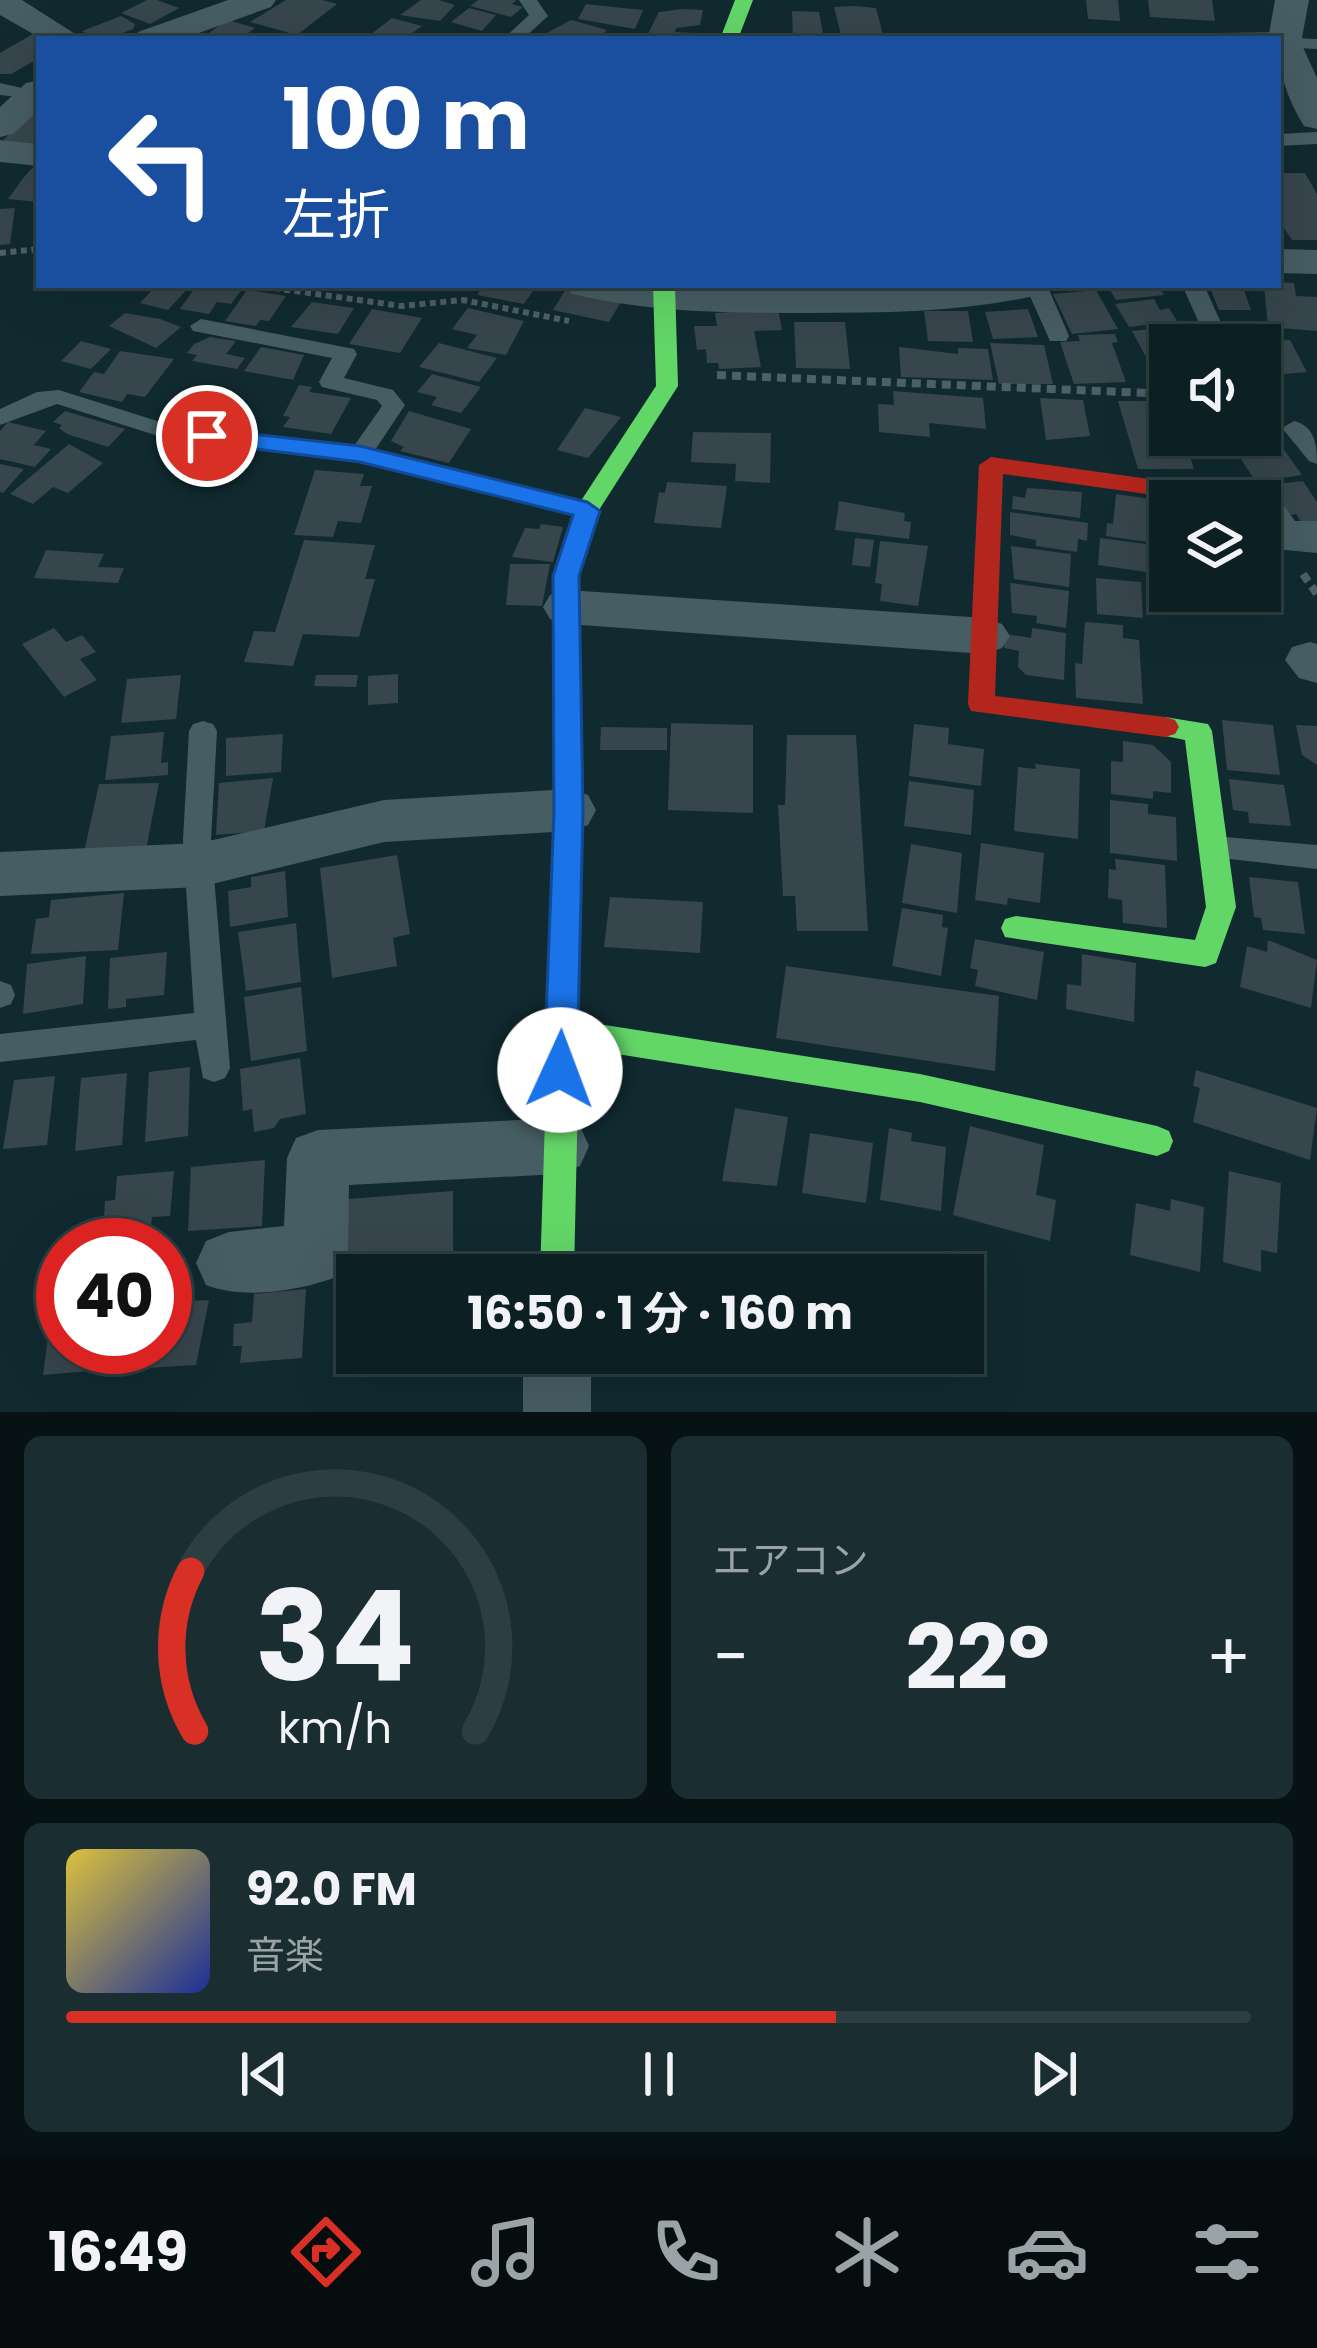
<!DOCTYPE html>
<html lang="ja">
<meta charset="utf-8">
<style>
body{margin:0;font-family:Poppins,"Noto Sans JP",sans-serif;background:#1a2d31;color:#f1f3f6;height:100vh;display:flex;flex-direction:column;font-size:45px;white-space:nowrap}
*{box-sizing:border-box;margin:0}
p{font-size:39px;color:#9aa3a6}
.icon{flex:none;width:66px;height:66px;fill:none;stroke:currentColor;stroke-width:2;stroke-linecap:round;stroke-linejoin:round}
.map{position:relative;height:1412px;overflow:hidden}
.side{display:flex;flex-direction:column;gap:24px;padding:24px;background:#071214;flex:1}
.side>*{flex:none}
.top-card{position:absolute;left:36px;top:36px;width:1245px;height:252px;border-radius:0px;box-shadow:0 12px 48px #0002,0 0 0 3px #2c3e41;background:#1a4fa0;color:#fff;overflow:hidden}
.tools{position:absolute;left:1149px;top:324px;display:grid;gap:24px}
.tools a{display:grid;place-items:center;width:132px;height:132px;border-radius:0px;background:#0c2024;box-shadow:0 12px 48px #0002,0 0 0 3px #2c3e41;font-size:60px}
.speed{position:absolute;left:36px;top:1218px;display:flex;gap:24px;font-size:60px;font-weight:700;text-align:center}
.speed>*{display:grid;place-content:center;width:156px;height:156px;border-radius:50%;background:#0c2024;box-shadow:0 12px 48px #0002,0 0 0 3px #2c3e41;line-height:1}
.speed .limit{border:18px solid #d22;background:#fff;color:#111}
.pin{position:absolute;display:grid;place-items:center;width:102px;height:102px;color:#fff;margin:-51px;border:6px solid #fff;border-radius:50%;box-shadow:0 3px 12px #0007}
.me{position:absolute;width:132px;margin:-66px;rotate:2deg;stroke-linejoin:round;filter:drop-shadow(0 0 9px #0008)}
.turn{display:flex;align-items:center;gap:42px;height:252px;padding:0 48px;font-size:54px}
.turn .icon{width:156px;height:156px;stroke-width:2.5}
.turn b{display:block;font-size:84px;line-height:102px}
.big{font-size:90px;font-weight:700;line-height:1.1}
.side .tile{flex:1;display:flex;flex-direction:column;justify-content:center;gap:18px;min-width:0;padding:0 42px;border-radius:18px;background:#1a2d31}
.side .dial{align-items:center;gap:0}
.dial svg{height:312px;overflow:visible;fill:none;stroke:#2c3e41;stroke-width:7;stroke-linecap:round;text-anchor:middle}
.dial text{fill:#f1f3f6;stroke:none}
.song{display:flex;align-items:center;gap:36px}
.cover{width:144px;height:144px;border-radius:18px;background:linear-gradient(135deg,hsl(50 70% 55%),hsl(230 70% 35%))}
.played{height:12px;border-radius:6px;background:linear-gradient(90deg,#d93025 65%,#2c3e41 65%)}
.keys{display:flex;justify-content:space-around;direction:ltr}
.heat{display:flex;justify-content:space-between;align-items:center;font-size:66px;direction:ltr}
.side .tiles{flex:1;display:grid;gap:24px;grid-template-columns:1fr 1fr}
.tile:last-child{grid-column:span 2}
.trip{position:absolute;left:336px;top:1254px;width:648px;height:120px;border-radius:0px;background:#0c2024;box-shadow:0 12px 48px #0002,0 0 0 3px #2c3e41;font-weight:700;line-height:120px;text-align:center}
.tab-bar{display:flex;height:192px;justify-content:space-around;align-items:center;background:#050d0e;color:#9aa3a6}
.tab-bar .icon{width:84px;height:84px}
.tab-bar .current{color:#d93025}
.tab-bar b{font-size:54px;color:#f1f3f6}
.map>svg:first-child{display:block}
</style>
<div class="map">
<svg width="1317" height="1412" viewBox="0 0 1317 1412">
<rect width="100%" height="100%" fill="#102a30"/>
<!-- building -->
<path fill="#37454d" d="M147 0H157L179 8 150 24 121 13Z
M286 0H322L337 4 297 35 250 22Z
M421 0H439L455 5 440 21 400 15Z
M478 0H516L512 4 523 7 511 17 470 6Z
M1086 0H1118L1120 21 1088 19Z
M1148 0H1212L1215 21 1150 17Z
M586 4 594 5 643 10 635 29 578 19Z
M853 6 876 8 883 35 892 39H842L834 7Z
M469 8 496 15 482 31 451 22Z
M682 9 703 10 700 25 676 28 675 32 693 33 691 39 646 38 659 12Z
M792 11 819 12 824 39H793Z
M121 16 135 24 133 29 107 39H94L82 31Z
M392 18 422 26 412 33 419 35 384 39 370 35Z
M228 20 255 28 240 39H200Z
M571 20 593 26 607 30 597 39 545 34Z
M38 31 48 39H39V52L34 55 39 58 11 74H0V53Z
M39 105V147L3 140 30 116Z
M39 161V202L8 199 24 177Z
M1278 173H1305L1317 194V240H1292L1280 222Z
M15 208 10 244 0 245V209Z
M1278 282 1294 283 1296 296 1317 297V331L1268 327 1264 285Z
M157 285H191L168 310 140 303Z
M197 285H217L242 289 231 304 217 302 209 314 180 309Z
M484 285H537L524 304 477 295Z
M1107 285H1158L1164 295 1116 300Z
M1209 285H1242L1251 310H1219Z
M566 289 622 300 609 322 553 310Z
M247 290 286 296 269 321 260 320 256 326 225 321Z
M1096 290 1118 329 1072 334 1053 294Z
M1154 299 1160 310 1169 308 1177 321 1129 327 1115 304Z
M312 302 354 308 338 334 291 327Z
M468 308 524 321 506 355 467 348 477 335 452 329Z
M372 309 422 318 400 353 349 344Z
M778 309 782 330 754 331 761 367 719 369 718 363H707L706 349 697 350 694 326H717L715 313Z
M1028 309 1038 337 993 339 985 312Z
M924 311H968L973 342 928 341Z
M125 313 160 319 181 327 156 348 109 326Z
M794 322H845L850 369 796 368Z
M1183 326 1193 344 1170 345V356L1147 359 1132 331Z
M1115 334 1118 342 1112 343 1126 382 1074 384 1060 342 1080 341 1078 335Z
M210 337 236 341 226 354 245 358 237 369 192 361 197 355 187 353 194 344Z
M1290 340 1307 372 1260 376V342Z
M81 341 111 349 91 369 61 361Z
M439 343 497 358 479 382 419 367Z
M990 343 1044 345 1053 384H999Z
M261 347 304 355 293 380 244 371Z
M899 347 958 354V348L988 349 993 380 901 377Z
M120 351 174 359 145 397 127 394 122 402 79 392 94 372 104 374Z
M1170 360V386L1162 387 1149 361Z
M432 374 481 387 461 413 431 405 437 397 417 392Z
M299 385 312 387 309 392 351 398 331 434 283 427 290 417 283 416Z
M893 391 983 398 986 429 929 423 930 437 879 432 878 404 894 405Z
M1040 398 1083 400 1090 436 1046 440Z
M1118 401H1170V435H1183L1194 469H1138Z
M585 408 621 417 588 458 557 450Z
M65 411 125 429 108 447 67 434 59 428 62 425 53 422Z
M409 411 471 429 449 463 400 451 404 447 391 441Z
M8 422 46 431 34 445 51 449 35 467 0 459V431Z
M693 432 771 433 770 483 735 481 736 464 691 462Z
M1277 440 1302 475 1256 482 1233 447Z
M69 444 103 463 68 493 53 487 33 504 10 494Z
M0 464 24 469 3 493 0 492Z
M315 470 364 474 360 486H372L361 523 338 521 333 537 294 535Z
M1303 481 1317 502V523L1303 525 1296 514 1281 517 1260 486Z
M667 482 727 486 721 528 654 523 659 492 665 493Z
M1027 488 1082 492 1080 518 1012 509 1013 496 1025 498Z
M1116 494 1151 499 1154 543 1106 536 1107 523 1113 524Z
M839 501 905 513 904 521 911 522 909 539 835 530Z
M1010 512 1088 523 1087 541 1078 539 1077 552 1036 546V540L1010 535Z
M541 524 563 527 553 562 512 557 525 528 539 529Z
M855 538 874 540 870 567 852 565Z
M1100 538 1161 546 1160 574 1098 565Z
M304 540 375 545 365 579H375L359 637 303 634 293 666 244 662 254 631 275 632Z
M880 541 928 546 918 606 880 601 882 584 875 583Z
M1011 546 1071 554 1069 587 1014 579Z
M46 550 104 554 98 567 124 568 118 583 34 578Z
M510 564H550L542 606 506 605Z
M1096 578 1141 582 1143 618 1097 614Z
M1010 583 1069 591 1066 628 1036 623 1037 616 1012 613Z
M1085 622 1123 625V638L1139 640 1143 704 1076 698 1075 663 1082 664Z
M54 628 66 642 82 635 96 652 80 659 97 680 64 697 22 644Z
M1032 628 1066 633 1064 680 1026 675 1018 667 1019 651 1004 648 1006 634 1031 638Z
M398 674V703L368 705V676Z
M181 675 176 719 121 723 127 679Z
M316 675H358L356 687 314 686Z
M1222 720 1273 725 1280 775 1227 770Z
M671 723 753 725V813L668 810Z
M914 724 949 728 948 744 984 749 981 786 909 776Z
M1296 725 1317 726V765L1302 755Z
M601 727 667 728V750H600Z
M164 732 161 763 168 762V775L105 780 111 736Z
M283 734 281 772 226 776V738Z
M787 735H856L868 931H797L795 896H783L778 805H785Z
M1123 741 1153 745 1171 762V793L1153 791V799L1111 794V761L1123 762Z
M1035 764 1080 769 1078 839 1014 831 1018 767 1036 769Z
M273 778 264 831 216 835 219 783Z
M1229 779 1284 785 1291 826 1249 823 1248 812 1233 810Z
M909 781 974 790 971 835 904 826Z
M159 783 145 855 83 857 99 784Z
M1110 800 1148 804V814L1176 817 1177 861 1110 853Z
M981 843 1044 853 1040 903 1008 898 1007 905 975 900Z
M911 844 962 853 957 913 902 903Z
M397 855 410 934 393 938 397 966 332 978 320 868Z
M1115 859 1165 865 1167 928 1123 923 1122 900 1108 898 1109 869 1116 870Z
M285 871 288 917 230 927 228 891 251 887V877Z
M1249 877 1298 882 1305 934 1263 930 1261 918 1254 917Z
M124 893 118 950 31 954 36 919 49 917 51 900Z
M610 897 703 902 700 953 604 947Z
M902 908 943 915 942 927 948 928 941 976 892 966Z
M296 923 301 982 246 991 238 932Z
M975 939 1044 952 1037 1000 975 986 978 970 970 968Z
M1268 940 1317 960 1311 1008 1240 987 1247 946 1267 952Z
M167 952 164 995 126 999V1007L108 1009 110 958Z
M1082 954 1136 963 1134 1022 1066 1009 1067 984 1081 986Z
M86 956 83 1004 23 1014 27 964Z
M786 966 999 996 995 1071 776 1038Z
M301 987 307 1051 251 1061 244 997Z
M300 1058 306 1114 280 1119 274 1128 254 1132 252 1109 243 1111 240 1069Z
M190 1067 188 1136 145 1142 149 1072Z
M1196 1070 1317 1108 1310 1160 1193 1122 1200 1088 1193 1086Z
M127 1073 122 1145 75 1151 81 1078Z
M55 1076 47 1145 3 1149 14 1080Z
M735 1108 788 1117 777 1186 722 1181Z
M970 1126 1044 1145 1036 1195 1056 1200 1050 1241 953 1215Z
M889 1128 912 1133 911 1141 946 1147 941 1211 880 1200Z
M810 1133 873 1143 866 1203 802 1193Z
M265 1160 262 1226 188 1231 191 1167Z
M174 1171 170 1216 152 1217 149 1245H100L101 1238 96 1239 98 1217H104L105 1201 115 1200 117 1176Z
M1229 1171 1281 1183 1277 1253 1261 1250V1272L1223 1262Z
M453 1191V1251L346 1260 348 1199Z
M1171 1199 1204 1207 1200 1272 1130 1255 1136 1203 1170 1211Z
M387 1269V1275H357V1354L335 1355 340 1272Z
M306 1289 302 1358 240 1363 242 1346H233L234 1324 252 1322 254 1294Z
M209 1300 196 1365 146 1368 148 1347H165V1302Z
M60 1305 63 1347H104L102 1370 43 1375 49 1330H57Z"/>
<g fill="none" stroke-linecap="round" stroke-linejoin="round">
<!-- path-far1 -->
<path stroke="#4c6066" stroke-width="6" stroke-dasharray="6 4.5" stroke-linecap="butt" d="M0 253 39 249
M253 285 401 306 463 300 569 321"/>
<!-- path -->
<path stroke="#4c6066" stroke-width="8" stroke-dasharray="9 6" stroke-linecap="butt" d="M717 375 1170 394
M1209 435 1222 453
M1303 574 1317 594"/>
<!-- lane -->
<path fill="#465d63" fill-rule="evenodd" d="M519 0H537L548 16 523 39H503L529 15Z
M1286 32 1294 38 1317 39V49L1278 47V39H1139L1148 34Z
M0 83 39 92V99L0 95Z
M1317 132V144L1278 146V134Z
M1025 285H1047L1069 336 1066 341H1050Z
M1182 285H1204L1231 345H1209Z
M201 319 354 349 357 354 344 378 393 390 405 405 375 450 587 502 599 510 587 518 360 462 171 440 57 404 0 425V409L37 392 59 390 173 426 354 446 382 406 377 400 322 387 319 382 332 358 193 331 190 326Z
M1294 421C1315 426 1317 445 1317 464L1309 461 1282 428Z
M203 721 213 724 217 731 211 840 230 1068 225 1078 214 1082 203 1078 196 1040 0 1062V1034L194 1013 183 840 189 731 193 724Z
M1213 836 1317 845V869L1203 856 1199 848 1203 840Z
M0 981 11 985 15 995 11 1004 0 1008Z"/>
<!-- street -->
<path fill="#465d63" fill-rule="evenodd" d="M0 0H22L83 39H42L0 15Z
M228 0H276L271 7 182 39H133L138 32Z
M1275 0H1309L1301 43 1317 78V129L1304 126C1287 99 1278 71 1278 39H1268Z
M39 80V110L13 134 0 137V107L26 83Z
M0 140 39 144V166L0 162Z
M1278 249 1317 250V274L1278 273Z
M566 285 788 289 1049 285 1043 294C967 312 890 313 812 313 732 313 651 313 572 294Z
M1260 491 1276 495 1295 521H1317V553L1265 548 1260 540V501H1240Z
M567 590 985 618 1002 624 1010 636 1002 648 985 654 567 624 550 619 543 607 550 595Z
M1310 642 1317 644V683L1299 678 1285 660 1292 647Z
M569 789 588 795 596 810 588 825 569 831 384 842 200 887 0 896V852L200 843 384 800Z
M558 1118 580 1126 589 1146 580 1166 558 1174 349 1185 348 1254 339 1276C300 1291 245 1300 206 1285L196 1263 206 1241 229 1232 284 1226 287 1158 296 1138 318 1130Z
M523 1353H591V1412H523Z"/>
<!-- fast -->
<path fill="#63d668" fill-rule="evenodd" d="M735 0H753L738 39H720Z
M653 285H675L678 386 599 510 579 576 583 810 579 1021 920 1074 1157 1126 1169 1131 1173 1141 1169 1151 1157 1156 920 1102 579 1048 574 1275H540L555 810 553 576 575 510 656 386Z
M1165 717 1208 724 1212 731 1236 907 1216 963 1205 967 1005 937 1001 928 1005 919 1016 916 1195 940 1206 907 1185 740 1155 734 1151 727 1155 720Z"/>
<!-- jam -->
<path fill="#b3261e" fill-rule="evenodd" d="M991 457 1265 495 1268 501 1260 508V501H1197L1003 474 995 696 1165 717 1175 720 1179 727 1175 734 1165 737 971 711 968 704 979 465Z"/>
</g>
<!-- route -->
<path fill="#1a73e8" stroke="#114b97" stroke-width="3" d="M207 429 360 446 587 502 600 511 579 576 583 811 577 1070 572 1080 560 1085 549 1080 544 1070 554 811 553 576 573 515 360 462 199 442V431Z"/>
</svg>
<div class="tools">
<a><svg class="icon" aria-label="sound" viewBox="0 0 24 24"><path d="M4 9h4l5-4v14l-5-4H4zM17 9q2 3 0 6"/></svg></a>
<a><svg class="icon" aria-label="layers" viewBox="0 0 24 24"><path d="M12 4l9 5-9 5-9-5zM3 14l9 5 9-5"/></svg></a>
</div>
<div class="speed"><div class="limit">40</div></div>
<div class="pin" style="left:207px;top:436px;background:#d93025"><svg class="icon" aria-label="arrive" viewBox="0 0 24 24"><path d="M6 21V4h12l-3 4 3 4H6"/></svg></div>
<svg class="me" style="left:560px;top:1070px" viewBox="-20 -20 40 40"><circle r="19" fill="#fff"/><path d="M0-13L10 11 0 6-10 11z" fill="#1a73e8"/></svg>
<div class="trip">16:50 · 1 分 · 160 m</div>
<div class="top-card">
<div class="turn"><svg class="icon" aria-label="left" viewBox="0 0 24 24"><path d="M17 20v-9H6M10 6l-5 5 5 5"/></svg><div><b>100 m</b>左折</div></div>
</div>
</div>
<section class="side">
<div class="tiles">
<div class="tile dial"><svg viewBox="0 0 100 80">
<path d="M14 69A42 42 0 1 1 86 69"/>
<path d="M14 69A42 42 0 0 1 13 28" stroke="#d93025"/>
<text x="50" y="56" font-size="32" font-weight="700">34</text>
<text x="50" y="72" font-size="11">km/h</text>
</svg></div>
<div class="tile"><p>エアコン</p>
<div class="heat"><a>−</a><b class="big">22°</b><a>+</a></div>
</div>
<div class="tile">
<div class="song"><i class="cover"></i><div><b>92.0 FM</b><p>音楽</p></div></div>
<div class="played"></div>
<div class="keys"><svg class="icon" aria-label="previous" viewBox="0 0 24 24"><path d="M18 5L8 12l10 7zM5 5v14"/></svg><svg class="icon" aria-label="pause" viewBox="0 0 24 24"><path d="M8 5v14M16 5v14"/></svg><svg class="icon" aria-label="next" viewBox="0 0 24 24"><path d="M6 5l10 7-10 7zM19 5v14"/></svg></div>
</div>
</div>
</section>
<nav class="tab-bar">
<b>16:49</b>
<svg class="icon current" aria-label="directions" viewBox="0 0 24 24"><path d="M12 3l9 9-9 9-9-9zM9 14v-3h6M13 9l2 2-2 2"/></svg>
<svg class="icon" aria-label="music" viewBox="0 0 24 24"><path d="M9 18V5l10-2v13"/><circle cx="6" cy="18" r="3"/><circle cx="16" cy="16" r="3"/></svg>
<svg class="icon" aria-label="phone" viewBox="0 0 24 24"><path d="M5 4h4l2 5-3 2q2 4 5 5l2-3 5 2v4C11 20 4 13 5 4z"/></svg>
<svg class="icon" aria-label="climate" viewBox="0 0 24 24"><path d="M12 3v18M4 7l16 10M4 17L20 7"/></svg>
<svg class="icon" aria-label="car" viewBox="0 0 24 24"><path d="M5 17H2v-5l4-1 3-4h7l3 4 3 1v5h-3M9 17h6M6 11h13"/><circle cx="7" cy="17" r="2"/><circle cx="17" cy="17" r="2"/></svg>
<svg class="icon" aria-label="filters" viewBox="0 0 24 24"><path d="M4 7h16M4 17h16"/><circle cx="9" cy="7" r="2"/><circle cx="15" cy="17" r="2"/></svg>
</nav>
